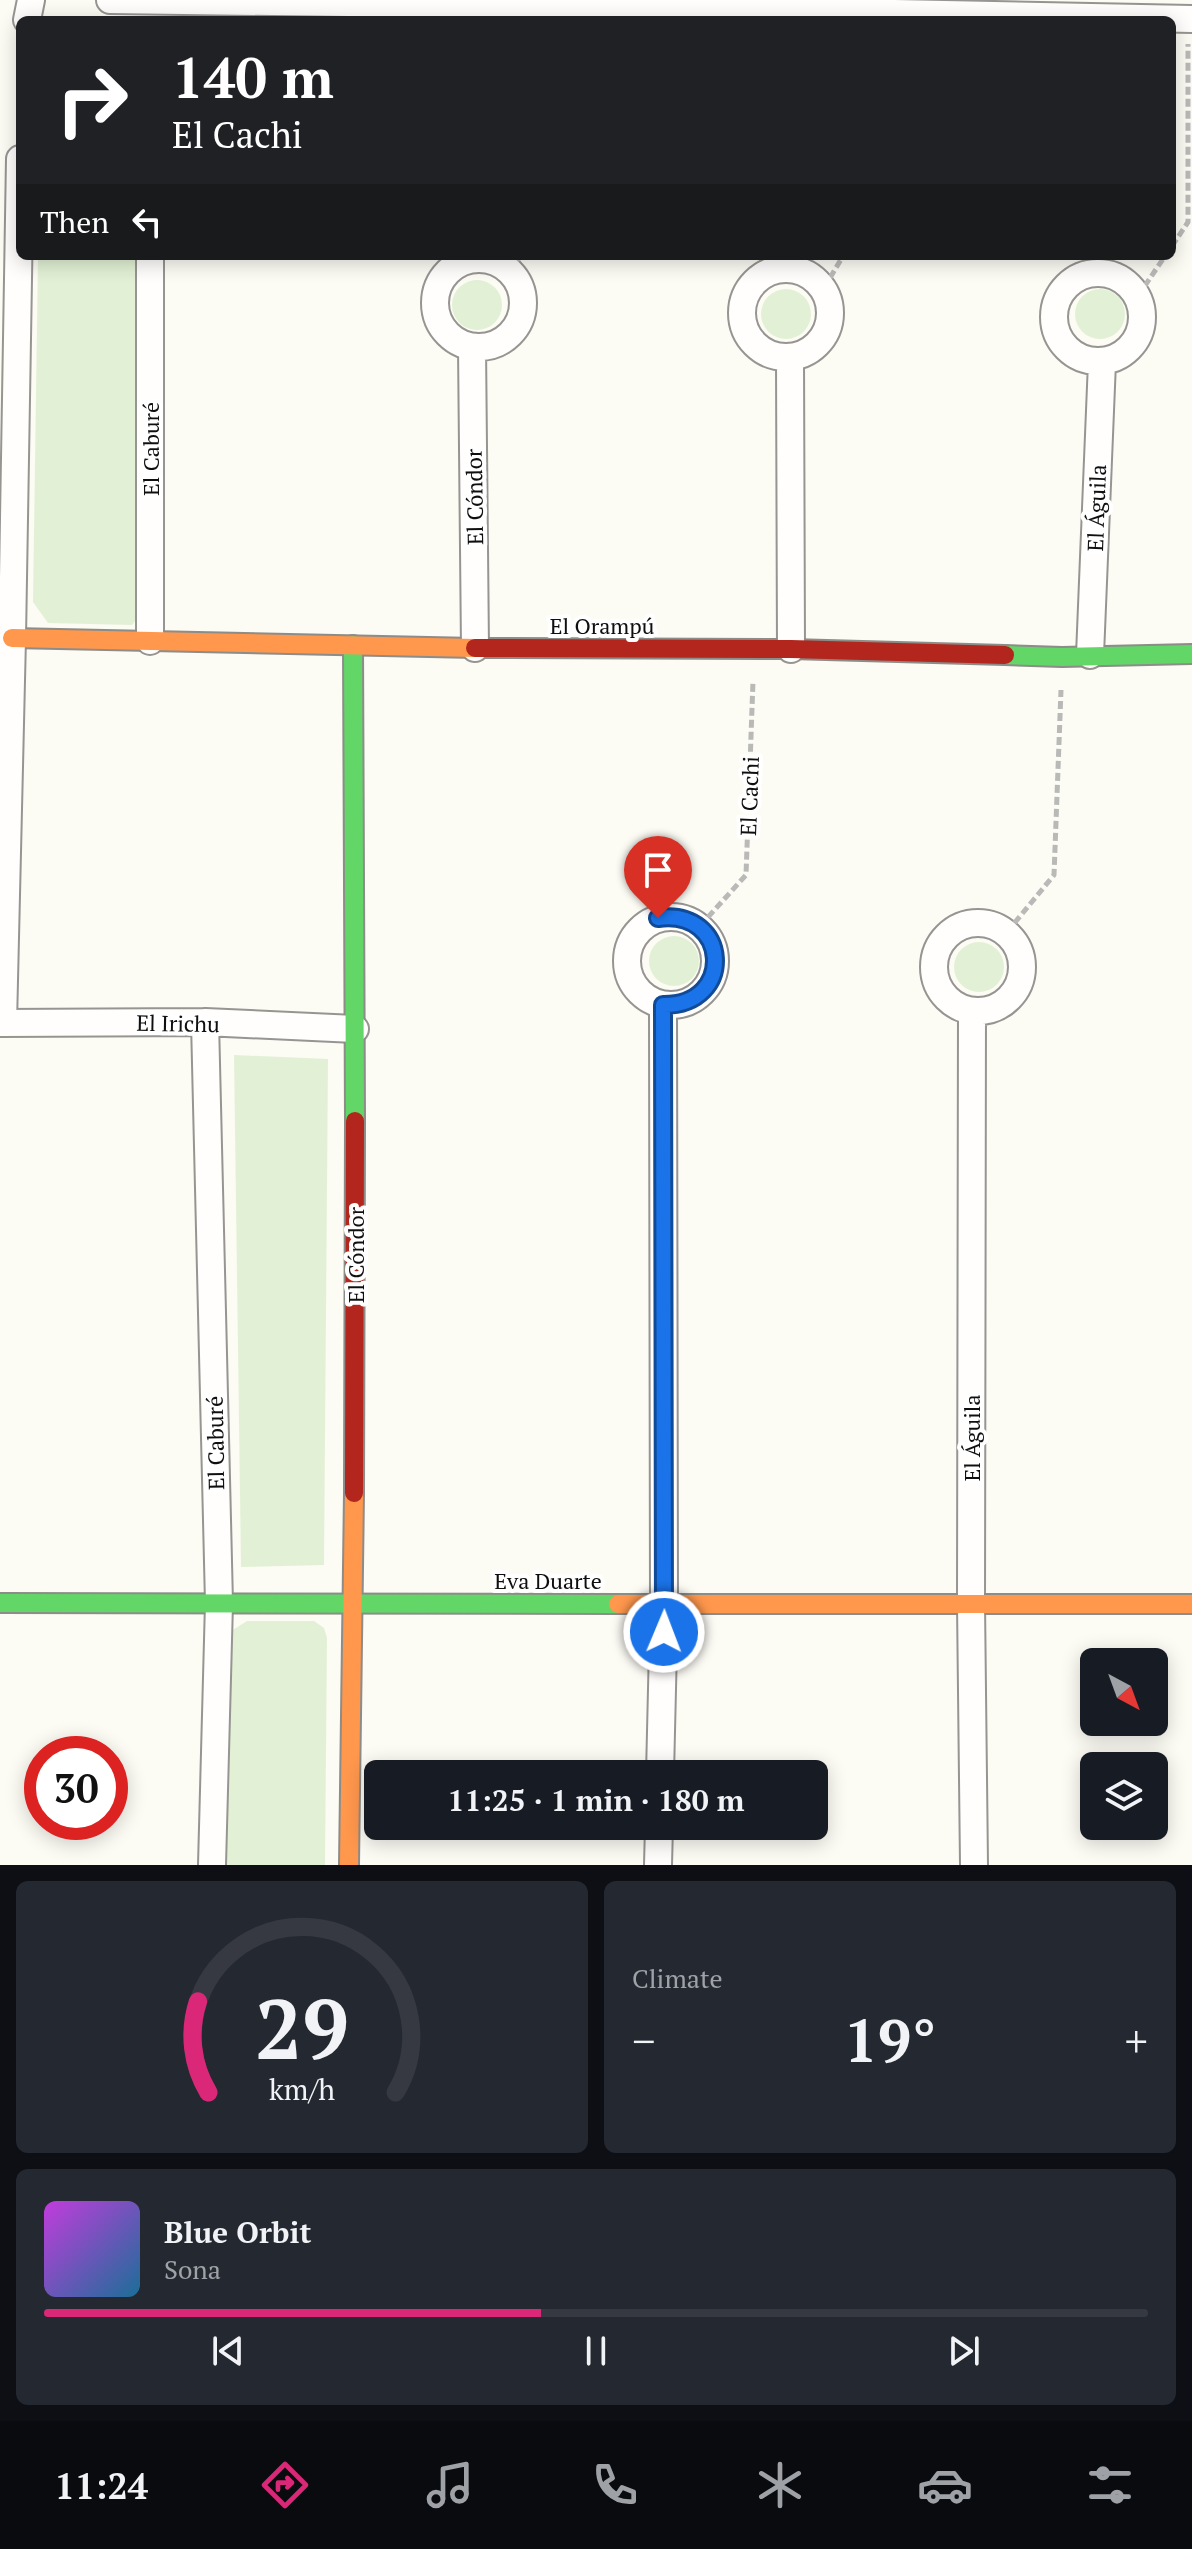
<!DOCTYPE html>
<meta charset="utf-8">
<style>
body{margin:0;font-family:"PT Serif",serif;background:#242831;color:#f1f3f6;height:100vh;display:flex;flex-direction:column;font-size:30px;white-space:nowrap}
*{box-sizing:border-box;margin:0}
p{font-size:26px;color:#9ea1a6}
.icon{flex:none;width:44px;height:44px;fill:none;stroke:currentColor;stroke-width:2;stroke-linecap:round;stroke-linejoin:round}
.map{position:relative;height:1865px;overflow:hidden}
.details{display:flex;flex-direction:column;gap:16px;padding:16px;background:#0d0f14;flex:1}
.details>*{flex:none}
.hud{position:absolute;left:16px;top:16px;width:1160px;height:244px;border-radius:12px;box-shadow:0 4px 20px #0003;background:#202124;color:#fff;overflow:hidden}
.needle{width:52px;rotate:139deg}
.tools{position:absolute;left:1080px;top:1648px;display:grid;gap:16px}
.tools a{display:grid;place-items:center;width:88px;height:88px;border-radius:12px;background:#171b24;box-shadow:0 4px 20px #0003;font-size:40px}
.speed{position:absolute;left:24px;top:1736px;display:flex;gap:16px;font-size:40px;font-weight:700;text-align:center}
.speed>*{display:grid;place-content:center;width:104px;height:104px;border-radius:50%;background:#171b24;box-shadow:0 4px 20px #0003;line-height:1}
.speed .limit{border:12px solid #d22;background:#fff;color:#111}
.pin{position:absolute;display:grid;place-items:center;width:68px;height:68px;color:#fff;margin:-82px -34px;border-radius:50% 50% 50% 0;rotate:-45deg;box-shadow:0 0 8px #0007}
.pin .icon{rotate:45deg}
.me{position:absolute;width:88px;margin:-44px;rotate:1deg;stroke-linejoin:round;filter:drop-shadow(0 0 6px #0008)}
.turn{display:flex;align-items:center;gap:28px;height:168px;padding:0 24px;font-size:36px}
.turn .icon{width:104px;height:104px;stroke-width:2.5}
.turn b{display:block;font-size:56px;line-height:68px}
.then{display:flex;align-items:center;height:76px;padding:0 24px;background:#0003;gap:16px;font-size:30px}
.big{font-size:60px;font-weight:700;line-height:1.1}
.details .tile{flex:1;display:flex;flex-direction:column;justify-content:center;gap:12px;min-width:0;padding:0 28px;border-radius:12px;background:#242831}
.details .dial{align-items:center;gap:0}
.dial svg{height:208px;overflow:visible;fill:none;stroke:#363941;stroke-width:7;stroke-linecap:round;text-anchor:middle}
.dial text{fill:#f1f3f6;stroke:none}
.song{display:flex;align-items:center;gap:24px}
.cover{width:96px;height:96px;border-radius:12px;background:linear-gradient(135deg,hsl(290 70% 55%),hsl(200 70% 35%))}
.played{height:8px;border-radius:4px;background:linear-gradient(90deg,#db2777 45%,#363941 45%)}
.keys{display:flex;justify-content:space-around;direction:ltr}
.heat{display:flex;justify-content:space-between;align-items:center;font-size:44px;direction:ltr}
.details .tiles{flex:1;display:grid;gap:16px;grid-template-columns:1fr 1fr}
.tile:last-child{grid-column:span 2}
.trip{position:absolute;left:364px;top:1760px;width:464px;height:80px;border-radius:12px;background:#171b24;box-shadow:0 4px 20px #0003;font-weight:700;line-height:80px;text-align:center}
.dock{display:flex;height:128px;justify-content:space-around;align-items:center;background:#090b0e;color:#9ea1a6}
.dock .icon{width:56px;height:56px}
.dock .on{color:#db2777}
.dock b{font-size:36px;color:#f1f3f6}
.map>svg:first-child{display:block}
</style>
<div class="map">
<svg width="1192" height="1865" viewBox="0 0 1192 1865">
<rect width="100%" height="100%" fill="#fcfbf4"/>
<!-- green -->
<path fill="#e2f1d5" d="M38 256H136V620L132 625 48 623 33 602Z
M452 305a25 25 0 1 1 50 0a25 25 0 1 1-50 0Z
M761 314a25 25 0 1 1 50 0a25 25 0 1 1-50 0Z
M1075 314a25 25 0 1 1 50 0a25 25 0 1 1-50 0Z
M649 961a25 25 0 1 1 50 0a25 25 0 1 1-50 0Z
M954 967a25 25 0 1 1 50 0a25 25 0 1 1-50 0Z
M234 1055 328 1059 324 1565 241 1567Z
M247 1621H314L324 1628 327 1638 325 1865H219L228 1633Z"/>
<g fill="none" stroke-linecap="round" stroke-linejoin="round">
<!-- street casing -->
<g stroke="#969592" stroke-width="30">
<path id="street" d="M110 0 498 5 1192 19
M27 20 31 0
M435 303a44 44 0 1 1 88 0a44 44 0 1 1-88 0Z
M742 313a44 44 0 1 1 88 0a44 44 0 1 1-88 0Z
M1054 317a44 44 0 1 1 88 0a44 44 0 1 1-88 0Z
M472 347 475 648
M790 358 791 649
M150 641V256
M1090 655 1102 362
M627 961a44 44 0 1 1 88 0a44 44 0 1 1-88 0Z
M934 967a44 44 0 1 1 88 0a44 44 0 1 1-88 0Z
M972 1011 971 1604 974 1865
M205 1022 219 1603 212 1865
M0 1023 205 1022 355 1029
M3 1023 12 638 20 159
M660 1774 664 1604 663 1005
M658 1865 659 1826"/>
</g>
<!-- fast casing -->
<g stroke="#8c8c89" stroke-width="22">
<path id="fast" d="M353 645 355 1121
M1005 655 1062 657 1192 654
M0 1603 618 1604"/>
</g>
<!-- slow casing -->
<g stroke="#8c8c89" stroke-width="22">
<path id="slow" d="M12 638 475 648
M618 1604H1192
M349 1865 354 1493"/>
</g>
<!-- jam casing -->
<g stroke="#8c8c89" stroke-width="22">
<path id="jam" d="M475 648 791 649 1005 655
M354 1493 355 1121"/>
</g>
<!-- path -->
<path stroke="#b9b9b8" stroke-width="5" stroke-dasharray="8 4" stroke-linecap="butt" d="M1172 246 1188 222V44
M507 268 522 256
M824 288 843 256
M1138 296 1165 256
M700 926 746 875 753 681
M1007 932 1054 875 1061 690"/>
<!-- street -->
<use href="#street" stroke="#fffefd" stroke-width="26"/>
<!-- fast -->
<use href="#fast" stroke="#63d668" stroke-width="18"/>
<!-- slow -->
<use href="#slow" stroke="#ff974d" stroke-width="18"/>
<!-- jam -->
<use href="#jam" stroke="#b3261e" stroke-width="18"/>
</g>
<g fill="none" stroke-linecap="round" stroke-linejoin="round">
<!-- route casing -->
<g stroke="#114b97" stroke-width="20">
<path id="route" d="M658 918C730 908 736 1006 663 1005L664 1632"/>
</g>
<!-- route -->
<use href="#route" stroke="#1a73e8" stroke-width="14"/>
</g>
<g text-anchor="middle" dominant-baseline="central" stroke-width="8" stroke-linejoin="round" paint-order="stroke">
<!-- street labels -->
<g font-size="22" fill="#0f0f0f" stroke="#fff">
<text transform="translate(150 449) rotate(-90)">El Caburé</text>
<text transform="translate(474 497) rotate(-91)">El Cóndor</text>
<text transform="translate(1096 508) rotate(-88)">El Águila</text>
<text x="602" y="625">El Orampú</text>
<text transform="translate(749 796) rotate(-88)">El Cachi</text>
<text transform="translate(178 1023) rotate(1)">El Irichu</text>
<text transform="translate(355 1255) rotate(-90)">El Cóndor</text>
<text transform="translate(971 1438) rotate(-90)">El Águila</text>
<text transform="translate(215 1443) rotate(-91)">El Caburé</text>
<text x="548" y="1580">Eva Duarte</text>
</g>
</g>
</svg>
<div class="tools">
<a><svg class="needle" viewBox="-14 -14 28 28"><path d="M0-13l5 13h-10z" fill="#e53935"/><path d="M0 13l5-13h-10z" fill="#9ea1a6"/></svg></a>
<a><svg class="icon" aria-label="layers" viewBox="0 0 24 24"><path d="M12 4l9 5-9 5-9-5zM3 14l9 5 9-5"/></svg></a>
</div>
<div class="speed"><div class="limit">30</div></div>
<div class="pin" style="left:658px;top:918px;background:#d93025"><svg class="icon" aria-label="arrive" viewBox="0 0 24 24"><path d="M6 21V4h12l-3 4 3 4H6"/></svg></div>
<svg class="me" style="left:664px;top:1632px" viewBox="-20 -20 40 40"><circle r="17" fill="#1a73e8" stroke="#fff" stroke-width="3"/><path d="M0-11L8 9 0 5-8 9z" fill="#fff"/></svg>
<div class="trip">11:25 · 1 min · 180 m</div>
<div class="hud">
<div class="turn"><svg class="icon" aria-label="right" viewBox="0 0 24 24"><path d="M7 20v-9h11M14 6l5 5-5 5"/></svg><div><b>140 m</b>El Cachi</div></div>
<div class="then">Then<svg class="icon" aria-label="left" viewBox="0 0 24 24"><path d="M17 20v-9H6M10 6l-5 5 5 5"/></svg></div>
</div>
</div>
<section class="details">
<div class="tiles">
<div class="tile dial"><svg viewBox="0 0 100 80">
<path d="M14 69A42 42 0 1 1 86 69"/>
<path d="M14 69A42 42 0 0 1 10 34" stroke="#db2777"/>
<text x="50" y="56" font-size="32" font-weight="700">29</text>
<text x="50" y="72" font-size="11">km/h</text>
</svg></div>
<div class="tile"><p>Climate</p>
<div class="heat"><a>−</a><b class="big">19°</b><a>+</a></div>
</div>
<div class="tile">
<div class="song"><i class="cover"></i><div><b>Blue Orbit</b><p>Sona</p></div></div>
<div class="played"></div>
<div class="keys"><svg class="icon" aria-label="previous" viewBox="0 0 24 24"><path d="M18 5L8 12l10 7zM5 5v14"/></svg><svg class="icon" aria-label="pause" viewBox="0 0 24 24"><path d="M8 5v14M16 5v14"/></svg><svg class="icon" aria-label="next" viewBox="0 0 24 24"><path d="M6 5l10 7-10 7zM19 5v14"/></svg></div>
</div>
</div>
</section>
<nav class="dock">
<b>11:24</b>
<svg class="icon on" aria-label="directions" viewBox="0 0 24 24"><path d="M12 3l9 9-9 9-9-9zM9 14v-3h6M13 9l2 2-2 2"/></svg>
<svg class="icon" aria-label="music" viewBox="0 0 24 24"><path d="M9 18V5l10-2v13"/><circle cx="6" cy="18" r="3"/><circle cx="16" cy="16" r="3"/></svg>
<svg class="icon" aria-label="phone" viewBox="0 0 24 24"><path d="M5 4h4l2 5-3 2q2 4 5 5l2-3 5 2v4C11 20 4 13 5 4z"/></svg>
<svg class="icon" aria-label="climate" viewBox="0 0 24 24"><path d="M12 3v18M4 7l16 10M4 17L20 7"/></svg>
<svg class="icon" aria-label="car" viewBox="0 0 24 24"><path d="M5 17H2v-5l4-1 3-4h7l3 4 3 1v5h-3M9 17h6M6 11h13"/><circle cx="7" cy="17" r="2"/><circle cx="17" cy="17" r="2"/></svg>
<svg class="icon" aria-label="filters" viewBox="0 0 24 24"><path d="M4 7h16M4 17h16"/><circle cx="9" cy="7" r="2"/><circle cx="15" cy="17" r="2"/></svg>
</nav>
